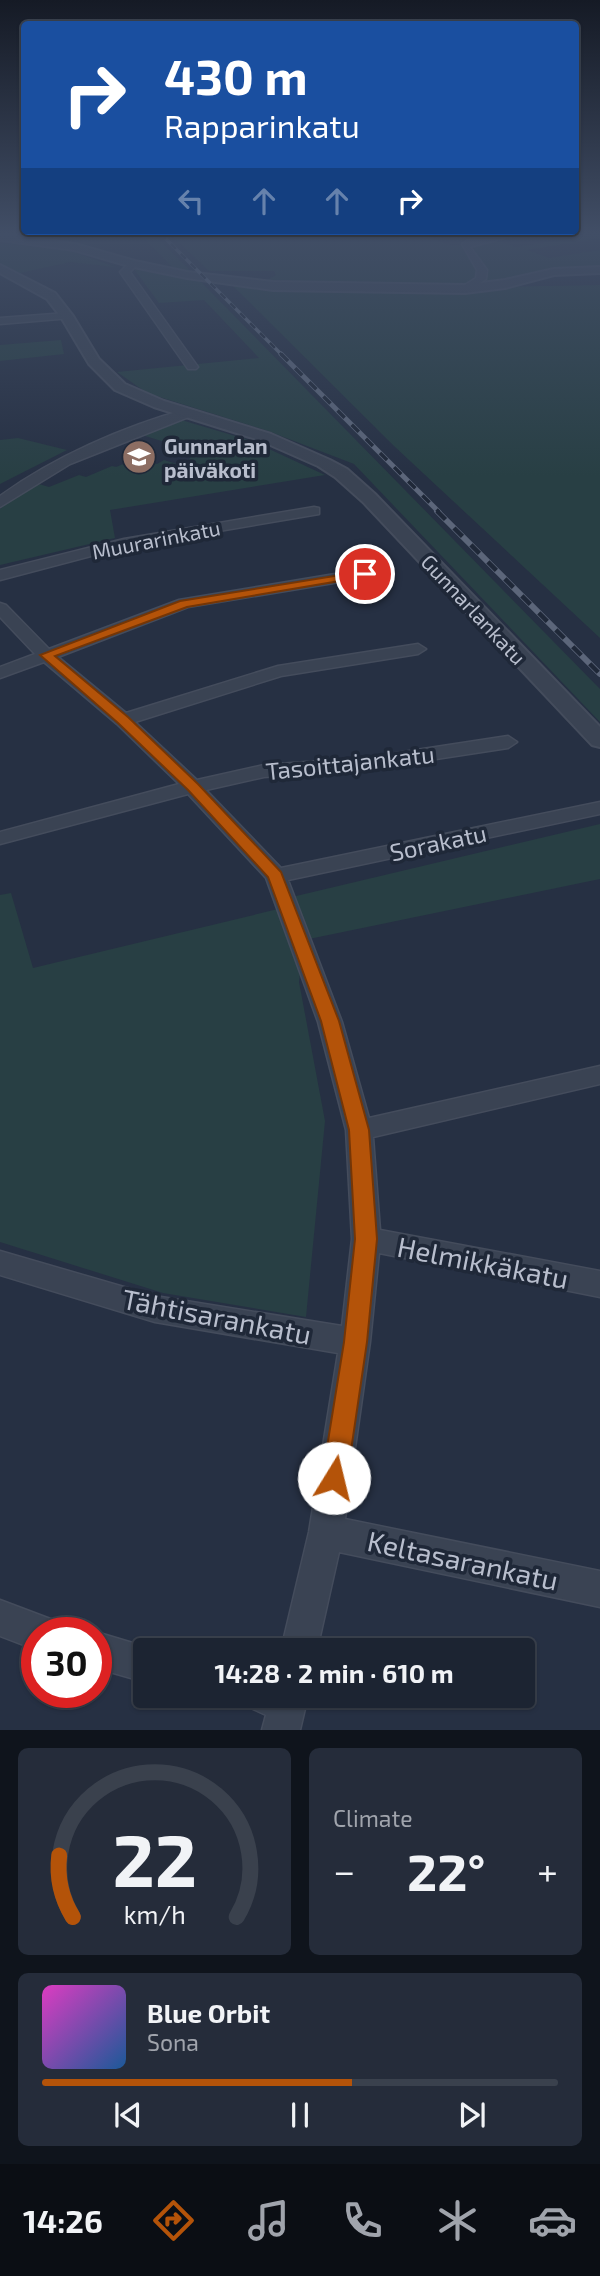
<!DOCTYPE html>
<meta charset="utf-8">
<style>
body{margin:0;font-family:"Exo 2",sans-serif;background:#252c3a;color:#f1f3f6;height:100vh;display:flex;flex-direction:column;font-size:26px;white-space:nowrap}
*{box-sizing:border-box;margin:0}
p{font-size:23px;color:#a0a4ac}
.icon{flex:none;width:38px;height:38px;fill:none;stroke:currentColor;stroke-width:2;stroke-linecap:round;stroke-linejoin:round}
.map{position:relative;height:1730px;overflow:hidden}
.details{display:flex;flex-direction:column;gap:18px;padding:18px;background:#0f141c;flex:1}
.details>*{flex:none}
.banner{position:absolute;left:21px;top:21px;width:558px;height:214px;border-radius:7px;box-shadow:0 2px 5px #0004,0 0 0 2px #3a414d;background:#1a4fa0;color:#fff;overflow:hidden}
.speed{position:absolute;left:21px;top:1617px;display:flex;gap:14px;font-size:35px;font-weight:700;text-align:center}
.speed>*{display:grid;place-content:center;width:91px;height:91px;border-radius:50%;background:#1c2432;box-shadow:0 2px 5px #0004,0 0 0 2px #3a414d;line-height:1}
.speed .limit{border:10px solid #d22;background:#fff;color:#111}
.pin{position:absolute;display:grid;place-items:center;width:60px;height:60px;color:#fff;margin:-30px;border:4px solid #fff;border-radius:50%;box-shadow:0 2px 7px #0007}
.me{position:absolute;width:77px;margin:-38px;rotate:9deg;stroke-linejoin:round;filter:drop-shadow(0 0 5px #0008)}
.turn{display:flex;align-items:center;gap:24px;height:147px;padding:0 28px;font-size:32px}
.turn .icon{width:91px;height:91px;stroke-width:2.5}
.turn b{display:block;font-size:49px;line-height:60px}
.lanes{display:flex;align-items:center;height:66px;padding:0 28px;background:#0003;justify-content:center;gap:35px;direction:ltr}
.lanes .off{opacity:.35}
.big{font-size:52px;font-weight:700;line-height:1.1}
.details .tile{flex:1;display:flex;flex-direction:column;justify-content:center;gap:10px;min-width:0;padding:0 24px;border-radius:10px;background:#252c3a}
.details .dial{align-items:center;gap:0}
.dial svg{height:182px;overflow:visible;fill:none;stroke:#3a414d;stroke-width:7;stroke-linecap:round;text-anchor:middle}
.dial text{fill:#f1f3f6;stroke:none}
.song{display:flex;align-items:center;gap:21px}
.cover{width:84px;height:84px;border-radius:10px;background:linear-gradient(135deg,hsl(310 70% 55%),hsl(210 70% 35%))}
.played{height:7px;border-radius:4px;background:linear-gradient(90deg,#b45309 60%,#3a414d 60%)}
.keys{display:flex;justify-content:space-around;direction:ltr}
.heat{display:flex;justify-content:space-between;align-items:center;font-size:38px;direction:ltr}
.details .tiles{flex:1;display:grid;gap:18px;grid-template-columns:1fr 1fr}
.tile:last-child{grid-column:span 2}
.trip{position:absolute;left:133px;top:1638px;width:402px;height:70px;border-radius:7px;background:#1c2432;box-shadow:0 2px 5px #0004,0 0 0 2px #3a414d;font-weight:700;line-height:70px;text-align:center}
.dock{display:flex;height:112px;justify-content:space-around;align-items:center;background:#0b0e14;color:#a0a4ac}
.dock .icon{width:49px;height:49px}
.dock .selected{color:#b45309}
.dock b{font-size:32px;color:#f1f3f6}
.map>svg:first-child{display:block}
</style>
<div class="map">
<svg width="600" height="1730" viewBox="0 0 600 1730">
<rect width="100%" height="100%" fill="#263043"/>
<!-- green -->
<path fill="#283f44" d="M140 234H154L600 689V722L354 464 268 431 147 393 117 372 259 358 204 300 159 303 134 269 179 274Z
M170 234H426L423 236 450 245H463L478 270 474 280 464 285 262 283 276 275 274 271H209Z
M600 234V238L527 250 549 258 600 250V268L535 273 509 282 477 287 486 274 483 264 472 250 475 246 494 240 516 247Z
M0 243 71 251 115 267 70 262 20 273 0 264Z
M229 282 501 287 600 285V638L394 446Z
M61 340 64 354 0 361V345Z
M178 419 252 441 325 475 110 510 115 538 0 565V509L32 482 49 487 79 475 86 477 112 466 116 467 138 458 157 464 164 460 177 464 187 463 194 451 142 435Z
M18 438 67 450 0 484V440Z
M600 824V879L309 939 305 932 299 982 325 1121 306 1317 163 1293 0 1242V895L11 893 33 968 295 905 292 897Z"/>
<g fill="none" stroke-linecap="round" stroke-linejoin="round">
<!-- minor casing -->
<g stroke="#444c5c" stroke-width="3">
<path id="minor" d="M503 234H518L470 247 487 270 486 279 468 291H462V287L476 278 477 270 462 244 468 240Z
M130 262 138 264 130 272 198 367 196 369H188L120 272Z
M67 313 71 314V318L0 324V318Z
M187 409 193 413 191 416 70 464 0 507V496C54 457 122 427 187 409Z
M314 507 319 508V514L125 547 0 580V570L124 539Z
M365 569 373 574 370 577 188 607 58 657 126 713 278 666 418 644 426 649 418 654 281 676 135 722 197 780 264 765 364 758 508 736 517 742 508 748 364 770 264 777 206 790 281 868 600 802V814L288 880 342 1022 369 1118 600 1066V1084L373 1137 380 1230 600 1271V1297L379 1253 370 1342 345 1519 600 1571V1607L339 1552 317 1650H281L309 1532 338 1353 155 1322 0 1275V1251L155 1296 342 1326 352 1239 346 1130 318 1022 266 878 188 794 0 844V832L179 784 117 724 44 662 0 678V667L35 654 0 617V603L6 605 49 649 179 600Z
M0 1600 53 1620 58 1633H37V1650L0 1636Z
M96 1632 156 1650H145V1682L96 1668V1633H93Z
M247 1696H308L300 1730H262L266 1715 253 1709Z"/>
</g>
<!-- tertiary casing -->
<g stroke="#444c5c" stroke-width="4">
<path id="tertiary" d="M0 234 75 244 135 261 187 272 273 282 465 285 505 280 554 269 600 267V273L554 275 505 288 465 293 273 290 187 278 129 266 74 250 0 240Z
M0 265 55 293 73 316 99 359 125 384 164 401 271 434 330 460 347 469 375 494 600 727V747L592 745 363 502 335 477 318 466 259 440 154 407 115 390 89 364 61 317 47 299 0 273Z"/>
</g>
<!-- minor -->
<use href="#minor" fill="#3a4353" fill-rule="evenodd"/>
<!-- tertiary -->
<use href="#tertiary" fill="#3a4353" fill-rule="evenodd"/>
<!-- rail-far2 casing -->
<g stroke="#5c667a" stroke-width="3.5">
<path id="rail-far2" d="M161 234 283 356"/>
</g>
<!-- rail-far1 casing -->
<g stroke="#5c667a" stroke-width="5">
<path id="rail-far1" d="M281 354 439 512"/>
</g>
<!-- rail casing -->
<g stroke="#5c667a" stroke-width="6">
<path id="rail" d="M437 511 600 674"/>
</g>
<!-- rail-far2 -->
<use href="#rail-far2" stroke="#1f2838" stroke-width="2.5" stroke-dasharray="7" stroke-linecap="butt"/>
<!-- rail-far1 -->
<use href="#rail-far1" stroke="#1f2838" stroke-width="3.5" stroke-dasharray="10" stroke-linecap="butt"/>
<!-- rail -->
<use href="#rail" stroke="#1f2838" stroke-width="4.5" stroke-dasharray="12" stroke-linecap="butt"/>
</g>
<!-- sky -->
<linearGradient id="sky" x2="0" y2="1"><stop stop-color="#151a25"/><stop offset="0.49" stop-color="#414e66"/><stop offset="1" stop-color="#414e66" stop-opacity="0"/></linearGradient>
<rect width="600" height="476" fill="url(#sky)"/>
<!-- route -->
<path fill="#b45309" stroke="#753606" stroke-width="2" d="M365 571 370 574 369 576 187 607 55 656 128 717 198 784 281 872 339 1021 369 1130 377 1239 367 1342 347 1478 343 1486 334 1490 326 1486 322 1478 344 1342 355 1239 349 1130 321 1021 268 877 188 790 118 723 40 655 180 601Z"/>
<!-- icons -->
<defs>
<g id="school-disc" transform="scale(1.75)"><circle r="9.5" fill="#8d6e63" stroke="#1f2838"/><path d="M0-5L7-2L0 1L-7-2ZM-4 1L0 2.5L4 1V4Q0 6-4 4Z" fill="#fff"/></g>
</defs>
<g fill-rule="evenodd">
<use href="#school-disc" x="139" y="457"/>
</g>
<g text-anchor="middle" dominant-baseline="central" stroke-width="7" stroke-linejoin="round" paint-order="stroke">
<!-- far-poi labels -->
<g font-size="21" font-weight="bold" fill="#b8becd" stroke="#1f2838" text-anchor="start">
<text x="164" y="445">Gunnarlan<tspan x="164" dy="24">päiväkoti</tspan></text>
</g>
<!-- far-street labels -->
<g font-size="21" fill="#b8becd" stroke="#1f2838">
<text transform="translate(156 539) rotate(-11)">Muurarinkatu</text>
<text transform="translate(474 609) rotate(47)">Gunnarlankatu</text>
</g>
<!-- street labels -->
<g font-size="24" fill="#b8becd" stroke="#1f2838">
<text transform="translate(350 762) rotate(-6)">Tasoittajankatu</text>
<text transform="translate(438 842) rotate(-12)">Sorakatu</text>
</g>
<!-- near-street labels -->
<g font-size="28" fill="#b8becd" stroke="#1f2838">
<text transform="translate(483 1262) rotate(11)">Helmikkäkatu</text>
<text transform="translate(217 1316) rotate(11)">Tähtisarankatu</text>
<text transform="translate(463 1560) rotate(12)">Keltasarankatu</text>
</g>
</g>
</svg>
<div class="speed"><div class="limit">30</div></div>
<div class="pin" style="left:365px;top:574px;background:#d93025"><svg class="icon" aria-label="arrive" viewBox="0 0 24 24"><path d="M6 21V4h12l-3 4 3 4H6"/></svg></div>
<svg class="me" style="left:334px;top:1478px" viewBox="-20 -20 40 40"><circle r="19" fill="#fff"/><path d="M0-13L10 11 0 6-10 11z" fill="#b45309"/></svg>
<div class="trip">14:28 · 2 min · 610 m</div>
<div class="banner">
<div class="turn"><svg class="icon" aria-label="right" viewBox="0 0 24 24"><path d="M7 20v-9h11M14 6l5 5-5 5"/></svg><div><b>430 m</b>Rapparinkatu</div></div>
<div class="lanes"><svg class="icon off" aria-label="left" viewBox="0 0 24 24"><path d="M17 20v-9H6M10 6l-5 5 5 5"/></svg><svg class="icon off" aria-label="ahead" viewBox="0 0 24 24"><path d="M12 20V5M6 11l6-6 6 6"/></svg><svg class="icon off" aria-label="ahead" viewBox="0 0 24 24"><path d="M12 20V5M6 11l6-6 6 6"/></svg><svg class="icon" aria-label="right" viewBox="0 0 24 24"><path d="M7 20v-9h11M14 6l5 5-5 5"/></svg></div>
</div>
</div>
<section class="details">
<div class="tiles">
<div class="tile dial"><svg viewBox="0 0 100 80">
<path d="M14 69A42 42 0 1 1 86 69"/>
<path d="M14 69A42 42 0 0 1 8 42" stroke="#b45309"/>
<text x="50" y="56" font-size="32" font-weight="700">22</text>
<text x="50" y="72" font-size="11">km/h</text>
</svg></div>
<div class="tile"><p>Climate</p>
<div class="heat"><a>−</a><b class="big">22°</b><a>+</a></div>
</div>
<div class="tile">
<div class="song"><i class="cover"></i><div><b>Blue Orbit</b><p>Sona</p></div></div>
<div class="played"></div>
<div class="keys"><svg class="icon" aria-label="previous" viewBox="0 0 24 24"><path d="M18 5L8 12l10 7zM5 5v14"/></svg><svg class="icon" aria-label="pause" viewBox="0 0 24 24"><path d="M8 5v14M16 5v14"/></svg><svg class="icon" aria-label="next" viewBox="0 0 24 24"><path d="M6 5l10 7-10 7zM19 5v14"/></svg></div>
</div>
</div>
</section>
<nav class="dock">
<b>14:26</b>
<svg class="icon selected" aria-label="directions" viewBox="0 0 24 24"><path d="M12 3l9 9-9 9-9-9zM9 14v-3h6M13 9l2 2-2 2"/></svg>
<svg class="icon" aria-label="music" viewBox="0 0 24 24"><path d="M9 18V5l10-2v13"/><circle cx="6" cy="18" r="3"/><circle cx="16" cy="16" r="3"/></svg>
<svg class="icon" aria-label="phone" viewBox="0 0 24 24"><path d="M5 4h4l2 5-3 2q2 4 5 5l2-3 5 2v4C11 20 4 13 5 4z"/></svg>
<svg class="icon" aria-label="climate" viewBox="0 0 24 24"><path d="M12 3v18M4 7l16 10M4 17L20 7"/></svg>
<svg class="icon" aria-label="car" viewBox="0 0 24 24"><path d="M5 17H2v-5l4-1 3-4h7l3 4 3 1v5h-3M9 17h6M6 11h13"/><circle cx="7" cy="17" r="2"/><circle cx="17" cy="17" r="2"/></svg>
</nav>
